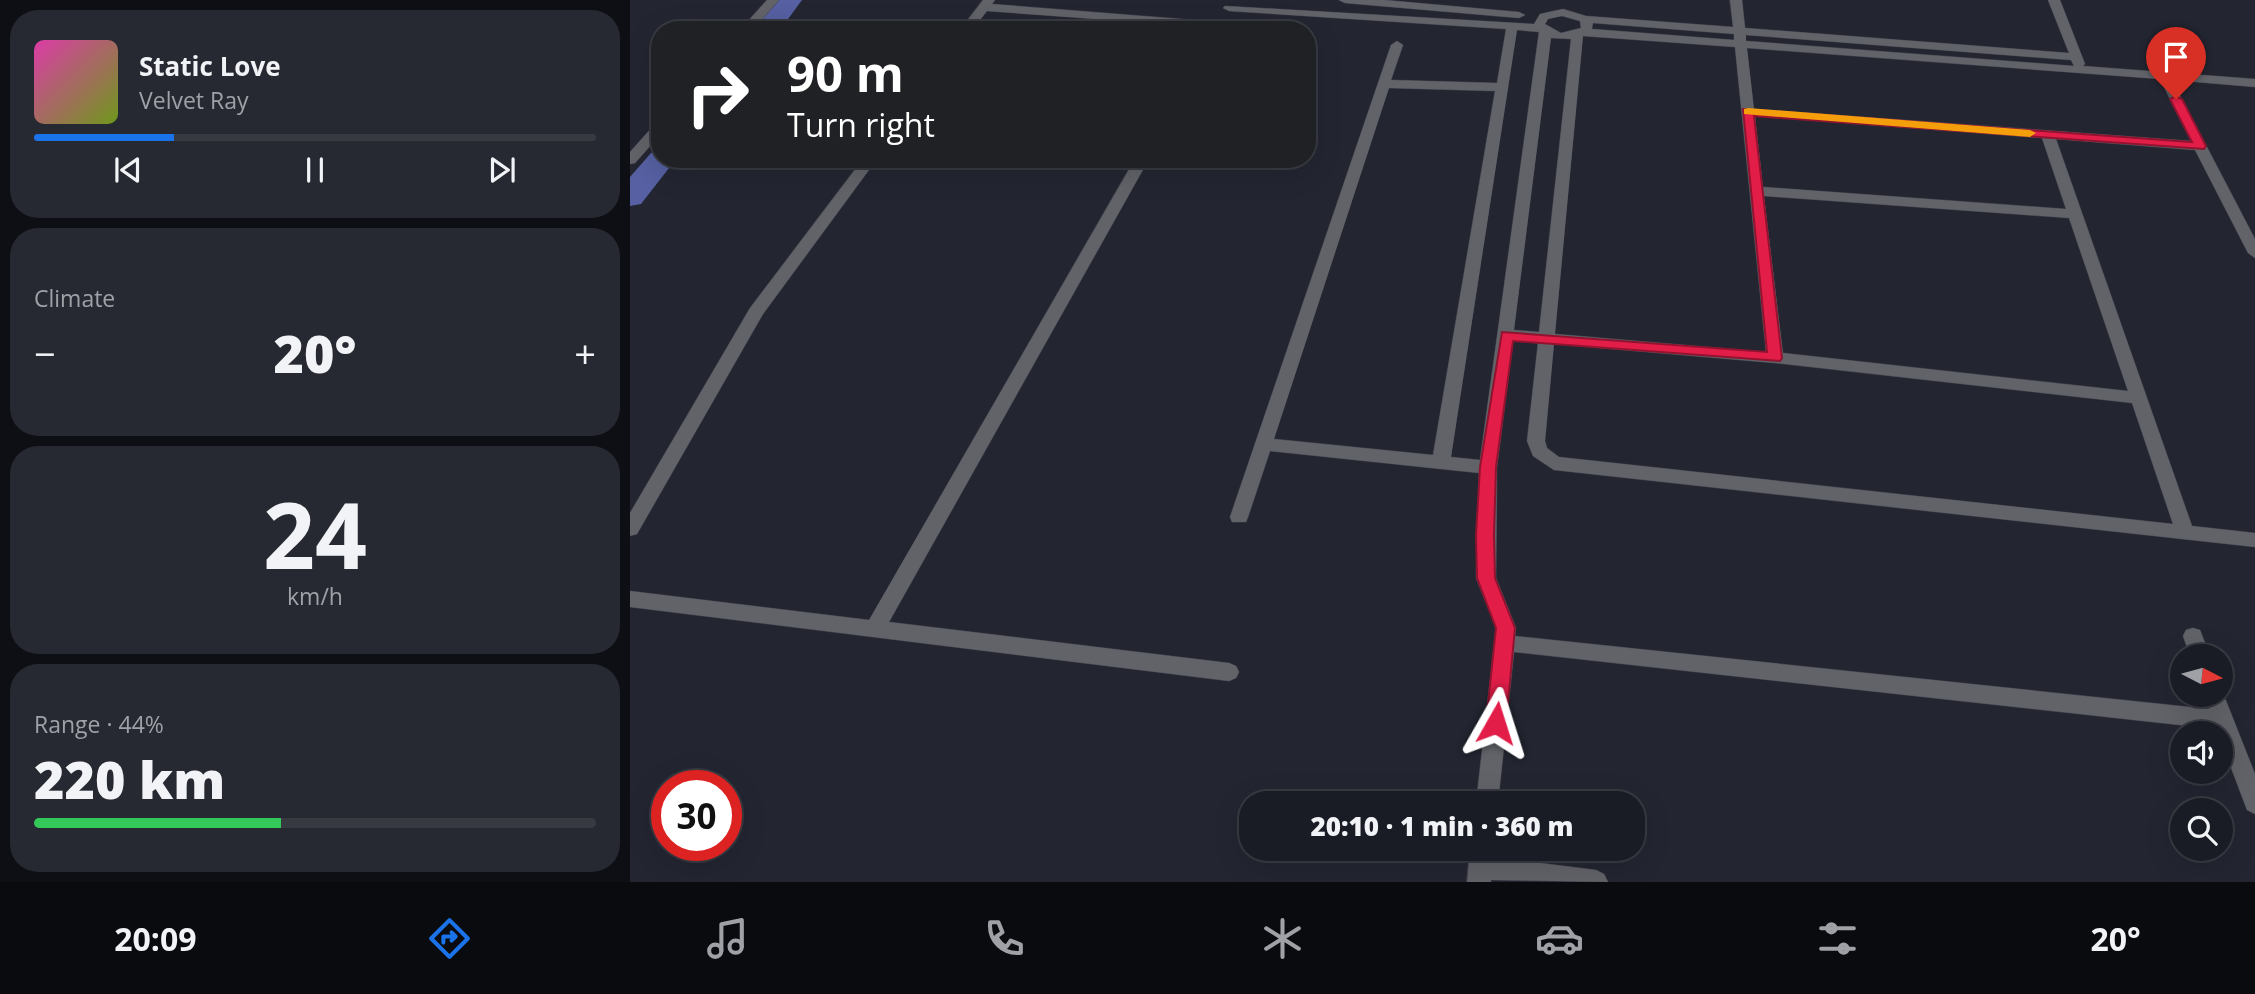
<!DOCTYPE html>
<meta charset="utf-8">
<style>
body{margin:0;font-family:"Open Sans",sans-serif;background:#272932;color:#f1f3f6;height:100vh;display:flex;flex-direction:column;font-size:26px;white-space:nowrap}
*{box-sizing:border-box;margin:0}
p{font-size:23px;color:#9fa1a7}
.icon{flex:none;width:38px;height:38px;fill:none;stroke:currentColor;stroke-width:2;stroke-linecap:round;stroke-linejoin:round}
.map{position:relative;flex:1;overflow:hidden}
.panel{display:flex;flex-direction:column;gap:10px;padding:10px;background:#0e0f14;width:630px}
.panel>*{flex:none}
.guide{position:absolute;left:21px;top:21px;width:665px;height:147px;border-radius:28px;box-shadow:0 7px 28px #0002,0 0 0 2px #383a42;background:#202124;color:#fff;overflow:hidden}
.needle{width:46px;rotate:96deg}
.tools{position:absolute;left:1540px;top:644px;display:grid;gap:14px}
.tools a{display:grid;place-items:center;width:63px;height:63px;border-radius:50%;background:#1a1c25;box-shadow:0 7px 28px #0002,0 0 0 2px #383a42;font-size:35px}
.speed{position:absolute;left:21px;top:770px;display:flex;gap:14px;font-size:35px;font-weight:700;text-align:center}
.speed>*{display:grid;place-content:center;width:91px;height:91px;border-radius:50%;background:#1a1c25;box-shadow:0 7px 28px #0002,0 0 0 2px #383a42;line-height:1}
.speed .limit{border:10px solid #d22;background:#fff;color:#111}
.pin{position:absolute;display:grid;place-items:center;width:60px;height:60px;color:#fff;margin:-72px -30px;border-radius:50% 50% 50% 0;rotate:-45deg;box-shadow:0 0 7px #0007}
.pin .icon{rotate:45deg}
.me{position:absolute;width:77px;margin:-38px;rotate:6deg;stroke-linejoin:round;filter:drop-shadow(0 0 5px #0008)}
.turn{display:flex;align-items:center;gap:24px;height:147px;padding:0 21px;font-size:32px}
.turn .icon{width:91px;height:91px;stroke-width:2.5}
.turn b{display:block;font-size:49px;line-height:60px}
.big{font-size:52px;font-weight:800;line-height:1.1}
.panel .widget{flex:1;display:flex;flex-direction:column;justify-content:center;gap:10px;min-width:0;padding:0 24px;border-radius:28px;background:#272932}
.panel .dial{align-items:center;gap:0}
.dial b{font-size:91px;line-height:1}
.song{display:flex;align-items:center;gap:21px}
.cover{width:84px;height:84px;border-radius:10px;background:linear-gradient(135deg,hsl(320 70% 55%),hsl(80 70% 35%))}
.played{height:7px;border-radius:4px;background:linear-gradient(90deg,#1a73e8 25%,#383a42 25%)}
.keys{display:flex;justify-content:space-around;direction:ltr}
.heat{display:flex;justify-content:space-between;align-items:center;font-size:38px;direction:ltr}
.charge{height:10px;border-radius:5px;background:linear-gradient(90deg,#34c759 44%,#383a42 0)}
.trip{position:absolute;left:609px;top:791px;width:406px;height:70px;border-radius:28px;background:#1a1c25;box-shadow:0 7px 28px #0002,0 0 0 2px #383a42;font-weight:800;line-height:70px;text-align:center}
.tabs{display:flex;height:112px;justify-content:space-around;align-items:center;background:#0a0b0f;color:#9fa1a7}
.tabs .icon{width:49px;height:49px}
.tabs .selected{color:#1a73e8}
.tabs b{font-size:32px;color:#f1f3f6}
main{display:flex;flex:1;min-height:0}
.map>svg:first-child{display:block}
</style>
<main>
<section class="panel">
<div class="widget">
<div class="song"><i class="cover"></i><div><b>Static Love</b><p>Velvet Ray</p></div></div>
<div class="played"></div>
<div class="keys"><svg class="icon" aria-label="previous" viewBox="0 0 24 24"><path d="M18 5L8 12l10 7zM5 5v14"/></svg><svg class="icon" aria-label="pause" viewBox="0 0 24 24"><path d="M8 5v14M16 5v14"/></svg><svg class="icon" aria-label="next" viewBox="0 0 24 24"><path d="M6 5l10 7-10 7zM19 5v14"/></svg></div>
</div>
<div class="widget"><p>Climate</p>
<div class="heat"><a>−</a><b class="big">20°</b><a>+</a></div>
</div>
<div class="widget dial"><b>24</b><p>km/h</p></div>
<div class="widget"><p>Range · 44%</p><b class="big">220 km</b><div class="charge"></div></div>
</section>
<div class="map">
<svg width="1625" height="882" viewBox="0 0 1625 882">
<rect width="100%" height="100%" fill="#232631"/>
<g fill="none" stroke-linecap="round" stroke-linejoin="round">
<!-- canal -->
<path fill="#5660a2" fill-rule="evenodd" d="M147 0H172L150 30H123Z
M30 150V159H46L11 204 0 206V177L21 153Z"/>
<!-- street casing -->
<g stroke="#3f414c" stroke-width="1">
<path id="street" d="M137 0H149L123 30H110Z
M353 0H365L362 4 589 22 595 25 589 28 357 11 342 30H330Z
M709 0H754L889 12 895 15 889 18 715 3Z
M1100 0H1112L1115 28 1439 53 1418 0H1430L1455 64 1453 66 1625 79V87L1542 80 1625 239V258L1618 253 1565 150 1426 139 1562 526 1625 533V547L924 470 903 456 897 441 908 343 883 341 867 467 866 578 886 628 885 636 1579 709 1574 695H1591V688L1625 774V814L1617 810 1591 741V733H1588L1586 729 884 652 868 803H846L866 628 846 578 849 473 640 451 618 517 616 522H602L600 517 761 45 767 41 773 45 761 80 867 83 876 29 599 11 593 8 595 6 904 24 910 14 933 9 956 16 1103 27ZM932 16 950 21 951 28 931 33 915 24 918 19ZM963 23 1104 34V40L962 29ZM887 30 909 32 850 460 821 457ZM1116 35 1441 60 1444 66 1116 41ZM953 36 1105 47 1136 352 925 334ZM921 38 941 39 909 332 884 330ZM1117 48 1530 79 1561 141 1124 109ZM759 88 865 91 803 455 644 439ZM1125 116 1412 138 1436 209 1133 187ZM1134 196 1439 218 1498 391 1153 353ZM924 344 1145 363 1502 403 1543 524 929 457 917 448 915 441Z
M30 123V135L5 163 0 164V152L25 124Z
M233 159H247L133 314 7 534 0 536V513L120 308Z
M505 159H519L259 622 599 663 606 666 609 672 606 678 599 681 0 607V591L239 620Z
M1563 628 1570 630 1580 656H1560L1553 636 1556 630Z
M840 849H864L863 857 966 870 974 874 978 882 861 880V882H837Z"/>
</g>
<!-- street -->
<use href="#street" fill="#626369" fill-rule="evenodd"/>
</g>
<!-- route -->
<path fill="#e11d48" stroke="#92132f" stroke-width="2" d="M1546 96 1552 99 1576 146 1574 149 1124 116 1152 358 1150 361 883 341 866 467 864 535 865 578 885 628 876 723 873 729 866 732 859 729 856 723 866 628 847 578 846 535 850 467 872 332 1137 352 1113 109 1562 142 1540 99Z"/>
<!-- slow -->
<path fill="#f59e0b" d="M1118 108 1400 130 1406 133 1400 137 1114 114V109Z"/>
</svg>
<div class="tools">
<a><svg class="needle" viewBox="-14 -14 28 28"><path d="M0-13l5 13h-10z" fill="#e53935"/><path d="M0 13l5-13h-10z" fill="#9fa1a7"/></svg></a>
<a><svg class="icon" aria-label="sound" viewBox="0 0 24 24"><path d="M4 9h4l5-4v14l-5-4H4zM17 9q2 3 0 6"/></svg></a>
<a><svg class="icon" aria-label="search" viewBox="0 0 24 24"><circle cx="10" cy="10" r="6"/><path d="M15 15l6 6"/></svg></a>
</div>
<div class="speed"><div class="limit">30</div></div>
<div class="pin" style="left:1546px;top:99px;background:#d93025"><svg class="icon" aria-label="arrive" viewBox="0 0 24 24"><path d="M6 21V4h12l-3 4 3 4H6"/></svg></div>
<svg class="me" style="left:866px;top:723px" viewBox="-20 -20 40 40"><path d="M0-17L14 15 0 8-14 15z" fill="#e11d48" stroke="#fff" stroke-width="4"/></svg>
<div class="trip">20:10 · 1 min · 360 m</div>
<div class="guide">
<div class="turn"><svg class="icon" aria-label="right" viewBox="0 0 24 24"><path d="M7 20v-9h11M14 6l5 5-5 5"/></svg><div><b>90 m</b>Turn right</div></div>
</div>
</div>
</main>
<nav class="tabs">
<b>20:09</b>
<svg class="icon selected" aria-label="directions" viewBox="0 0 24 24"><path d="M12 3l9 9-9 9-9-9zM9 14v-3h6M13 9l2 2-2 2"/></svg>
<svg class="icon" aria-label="music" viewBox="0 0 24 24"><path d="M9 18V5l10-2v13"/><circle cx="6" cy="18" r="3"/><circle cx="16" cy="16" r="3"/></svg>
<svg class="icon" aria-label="phone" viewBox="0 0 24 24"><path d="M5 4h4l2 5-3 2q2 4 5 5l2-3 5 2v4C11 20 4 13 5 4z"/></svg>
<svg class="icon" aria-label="climate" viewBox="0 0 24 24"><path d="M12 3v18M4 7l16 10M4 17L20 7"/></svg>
<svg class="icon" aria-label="car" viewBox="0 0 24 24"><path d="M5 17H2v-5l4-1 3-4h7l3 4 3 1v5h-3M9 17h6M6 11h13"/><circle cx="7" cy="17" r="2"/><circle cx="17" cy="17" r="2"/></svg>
<svg class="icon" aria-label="filters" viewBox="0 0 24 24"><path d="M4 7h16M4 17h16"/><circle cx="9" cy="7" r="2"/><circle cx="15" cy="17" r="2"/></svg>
<b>20°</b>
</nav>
